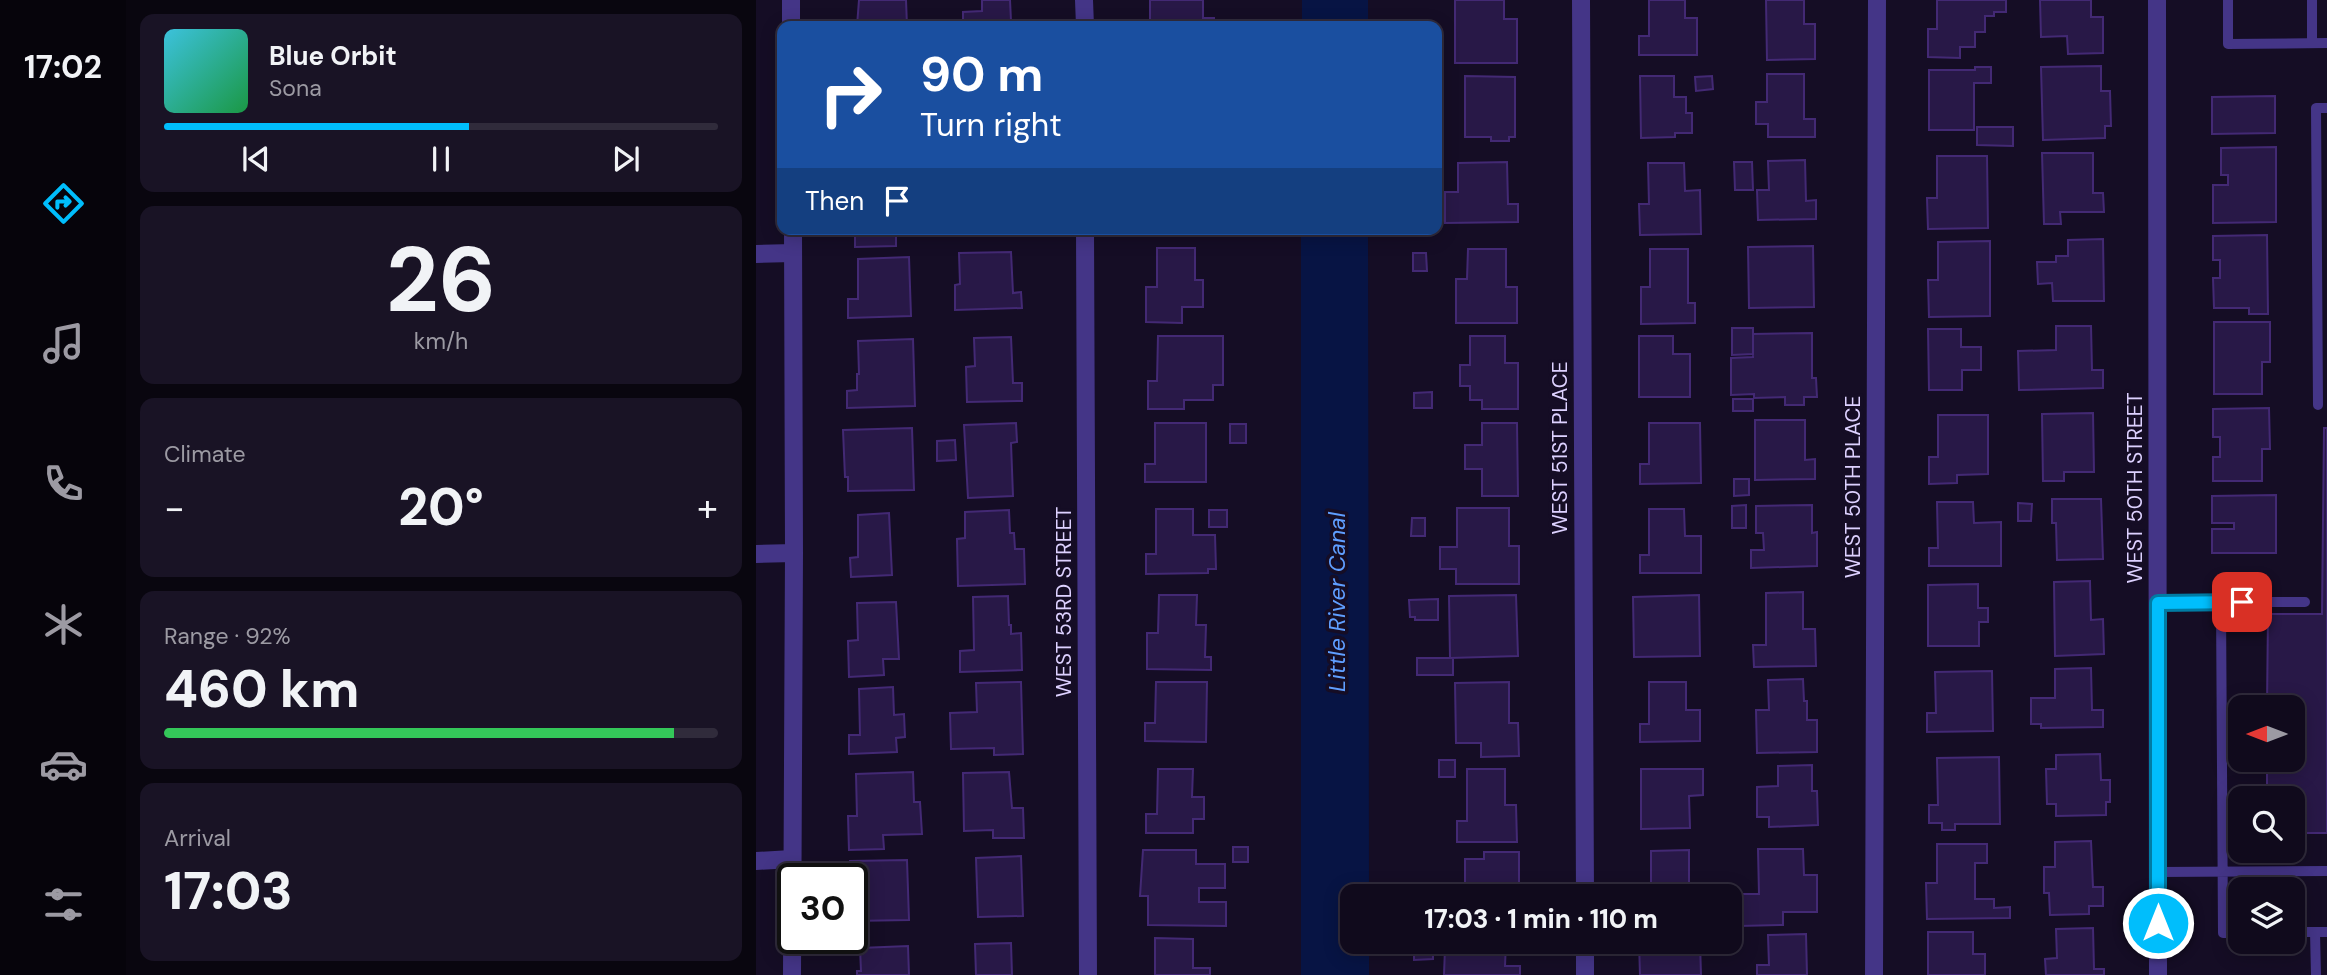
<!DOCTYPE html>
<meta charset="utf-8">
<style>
body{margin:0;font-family:"DM Sans",sans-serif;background:#191325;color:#f1f3f6;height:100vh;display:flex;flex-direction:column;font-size:26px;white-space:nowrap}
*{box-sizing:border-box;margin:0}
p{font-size:23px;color:#9c9aa3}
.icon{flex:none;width:38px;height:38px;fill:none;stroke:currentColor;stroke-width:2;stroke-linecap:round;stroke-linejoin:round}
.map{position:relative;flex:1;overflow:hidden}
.drawer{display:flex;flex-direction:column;gap:14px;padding:14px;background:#09060f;width:630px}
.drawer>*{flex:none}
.banner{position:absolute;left:21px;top:21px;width:665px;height:214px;border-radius:14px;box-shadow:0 4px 18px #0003,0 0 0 2px #302b3b;background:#1a4fa0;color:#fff;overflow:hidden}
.needle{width:46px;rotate:270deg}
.buttons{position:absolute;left:1472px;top:695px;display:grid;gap:14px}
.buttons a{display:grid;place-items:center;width:77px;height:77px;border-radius:14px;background:#100a1c;box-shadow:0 4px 18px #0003,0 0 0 2px #302b3b;font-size:35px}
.speed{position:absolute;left:21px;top:863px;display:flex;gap:14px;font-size:35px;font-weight:700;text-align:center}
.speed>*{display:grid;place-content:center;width:91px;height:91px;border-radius:50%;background:#100a1c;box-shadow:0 4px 18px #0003,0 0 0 2px #302b3b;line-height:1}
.speed .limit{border:4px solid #111;border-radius:10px;background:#fff;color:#111}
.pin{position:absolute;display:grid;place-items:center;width:60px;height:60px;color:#fff;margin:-30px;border-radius:14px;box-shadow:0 4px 10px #0006}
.me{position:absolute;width:77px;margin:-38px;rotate:0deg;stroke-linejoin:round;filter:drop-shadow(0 0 5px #0008)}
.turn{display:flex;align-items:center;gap:24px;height:147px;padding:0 28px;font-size:32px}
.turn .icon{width:91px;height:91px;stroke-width:2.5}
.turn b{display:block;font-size:49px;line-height:60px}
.then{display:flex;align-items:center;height:66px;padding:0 28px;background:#0003;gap:14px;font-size:26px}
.big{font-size:52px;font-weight:800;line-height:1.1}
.drawer .tile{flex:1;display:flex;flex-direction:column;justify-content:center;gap:10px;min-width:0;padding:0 24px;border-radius:14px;background:#191325}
.drawer .dial{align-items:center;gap:0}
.dial b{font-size:91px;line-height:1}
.song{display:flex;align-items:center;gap:21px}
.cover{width:84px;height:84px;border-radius:10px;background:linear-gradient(135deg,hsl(190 70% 55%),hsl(140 70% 35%))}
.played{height:7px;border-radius:4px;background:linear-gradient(90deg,#00befc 55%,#302b3b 55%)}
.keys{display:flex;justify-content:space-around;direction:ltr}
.heat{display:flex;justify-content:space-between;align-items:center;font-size:38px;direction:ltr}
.charge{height:10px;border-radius:5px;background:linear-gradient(90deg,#34c759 92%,#302b3b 0)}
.trip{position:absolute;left:584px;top:884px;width:402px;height:70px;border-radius:14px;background:#100a1c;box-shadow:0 4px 18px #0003,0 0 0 2px #302b3b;font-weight:800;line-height:70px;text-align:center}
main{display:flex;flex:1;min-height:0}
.tab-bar{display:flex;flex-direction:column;width:126px;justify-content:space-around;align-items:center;background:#06040b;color:#9c9aa3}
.tab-bar .icon{width:49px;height:49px}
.tab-bar .active{color:#00befc}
.tab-bar b{font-size:32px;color:#f1f3f6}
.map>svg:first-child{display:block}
</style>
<main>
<nav class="tab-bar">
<b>17:02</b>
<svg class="icon active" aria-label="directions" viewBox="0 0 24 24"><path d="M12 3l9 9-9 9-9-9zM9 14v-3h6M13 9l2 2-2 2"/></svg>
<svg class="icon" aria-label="music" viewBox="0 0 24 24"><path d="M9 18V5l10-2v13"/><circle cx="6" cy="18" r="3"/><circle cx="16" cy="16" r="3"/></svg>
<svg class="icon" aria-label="phone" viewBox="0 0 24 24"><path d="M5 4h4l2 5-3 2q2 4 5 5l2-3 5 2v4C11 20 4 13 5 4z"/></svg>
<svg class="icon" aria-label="climate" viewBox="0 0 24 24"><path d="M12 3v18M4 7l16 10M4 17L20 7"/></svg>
<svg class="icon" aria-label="car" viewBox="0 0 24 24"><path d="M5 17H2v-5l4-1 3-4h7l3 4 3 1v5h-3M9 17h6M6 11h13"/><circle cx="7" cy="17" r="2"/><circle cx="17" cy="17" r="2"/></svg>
<svg class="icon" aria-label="filters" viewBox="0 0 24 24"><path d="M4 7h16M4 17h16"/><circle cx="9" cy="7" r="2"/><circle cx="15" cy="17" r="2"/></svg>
</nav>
<section class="drawer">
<div class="tile">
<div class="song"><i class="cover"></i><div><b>Blue Orbit</b><p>Sona</p></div></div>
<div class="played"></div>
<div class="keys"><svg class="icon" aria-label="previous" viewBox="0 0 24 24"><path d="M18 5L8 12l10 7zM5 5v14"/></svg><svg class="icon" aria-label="pause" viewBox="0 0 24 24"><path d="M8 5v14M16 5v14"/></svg><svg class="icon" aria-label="next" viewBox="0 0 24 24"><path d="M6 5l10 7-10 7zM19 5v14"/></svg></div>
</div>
<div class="tile dial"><b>26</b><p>km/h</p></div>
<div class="tile"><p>Climate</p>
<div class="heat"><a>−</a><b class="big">20°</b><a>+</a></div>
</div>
<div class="tile"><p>Range · 92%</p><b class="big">460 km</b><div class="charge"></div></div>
<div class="tile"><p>Arrival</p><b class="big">17:03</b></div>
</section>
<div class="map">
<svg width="1571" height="975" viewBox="0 0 1571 975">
<rect width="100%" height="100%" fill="#150d25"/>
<!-- water -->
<path fill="#071444" d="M546 0H612V26H546Z
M545 229H612L613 896H597V942H613V975H545Z"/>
<!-- building -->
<path fill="#281847" stroke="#432974" stroke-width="2" d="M103 0H150L151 26H101Z
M226 0H254L255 21 264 20V26H207V12L226 11Z
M394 0H447V18H458V26H394Z
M699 0H748V19H761V63H699Z
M893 0H929V18H941V55H883V36H893Z
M1010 0H1048V24H1059V59L1011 60Z
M1181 0H1250V12H1238V16H1229V32H1219V47H1204V58L1172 57V29H1181Z
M1284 0H1335V17H1347V53L1312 54 1311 36 1285 37Z
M1345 66V91H1354L1355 126H1349V138L1287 140 1285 67Z
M1219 67H1235V83H1218V130H1173V70H1219Z
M1011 74H1048V119H1059V137H1012V124H1000V102H1011Z
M709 76 759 77V137H753V141H735V137H709Z
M884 76H918V97H930V113H936V133H919V137L885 138Z
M956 76 957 89 940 91 939 77Z
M1519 96V133L1456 134V97Z
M1221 127H1257V146L1221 145Z
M1520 147V222L1457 223V185H1472V175H1465V148Z
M1286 153H1337V193H1347L1348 212H1304L1305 224H1288Z
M1181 156H1231L1232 228 1172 229 1171 198H1181Z
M1049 160 1050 201 1060 200V219L1002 220 1001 190H1013L1012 161Z
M751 162 752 204H762V222L689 223V192H702V163Z
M978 162H996L997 190H979Z
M892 163H928L929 191 944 190 945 234 884 235 883 204H893Z
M94 229H140V246L99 247V232H94Z
M1511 235 1512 314H1493V308H1458L1457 278H1464V260H1457V236Z
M1347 239 1348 301H1297L1296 283 1282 284 1281 262H1300V256H1312V240Z
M1234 241V316L1173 317 1172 280H1182V242Z
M1057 246 1058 307 993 308 992 247Z
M401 248H439V280H447V307H426V323L390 322V287H401Z
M712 249H750V287H761V323H700V279H711Z
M894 249H932V303H939V323L885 324V287H894Z
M255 252 257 293 265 292 266 308 199 310V285L204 284 203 253Z
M657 253H670L671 271H657Z
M153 257 155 316 92 318V299H102V259Z
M1458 322H1514V362H1506V394H1458Z
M1300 326H1335L1336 370H1347V388L1263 390 1262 351 1300 350Z
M976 328H997V354L976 355Z
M1172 329H1205V347H1225V370H1206V390H1173Z
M1056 333V378H1060L1061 397H1048V405H1029V397L998 398V394L975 395V358L997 357V334Z
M402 336H467V385H457V400H428V409H392V381H401Z
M714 336H749V363H762V409H726V400H714V386H704V365H714Z
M883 336H917V354H934V397H883Z
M255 337 257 383H266V401L211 402 210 367 219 366 218 338Z
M157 339 159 406 91 408V391L101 390V374H103L102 341Z
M676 392V408H658V393Z
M977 399H997V411H977Z
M1513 408 1514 449H1506V481H1457V457H1464V437H1457V409Z
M1337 413 1338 472H1308V481H1287L1286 414Z
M1182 415H1232V474L1201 475V483L1173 484V457H1182Z
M999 420H1049V460L1059 459V479L999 480Z
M260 423 261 442 255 443 257 496 212 498 208 425Z
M399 423H450V482H389V464H399Z
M726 423H761L762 496H726V469H709V445H726Z
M893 423H944L945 483 884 484V464H893Z
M474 424H490V443H474Z
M156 428 158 490 92 491V477H89L87 430Z
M1568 428H1571V833H1536V798H1511V760H1536V707H1511L1512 614H1566Z
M199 440 200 460 181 461V441Z
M978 479H993V495L978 496Z
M1520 495V553H1456V529H1478V523H1456V496Z
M1296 499H1345L1347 559 1301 560 1300 523H1296Z
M1181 502H1217L1218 523 1245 522V566H1173V548H1182Z
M1262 503 1276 504 1275 521H1262Z
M990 505V528H976V506Z
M1056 505V533L1061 532V566L995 568V550H1008L1007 533H1000V506Z
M701 508H753V546H763V584H700V569H684V547H701Z
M400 509H437V535H459L460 569H452V573L390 574V554H400Z
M893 509H928L929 536H945V573H884V555H893Z
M253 510 254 533H258L259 549H268L269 584 202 586 201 539 209 538V512Z
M453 510H471V527H453Z
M133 513 136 575 95 577 94 558 102 557V515Z
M656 518H669V536H655Z
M1334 581 1335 620 1347 619 1348 654 1299 656 1298 582Z
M1222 584V608H1232V622H1223V646H1172V585Z
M1047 592V629H1059L1060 666 998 667 997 645H1010V593Z
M403 595H441L440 625H450L449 657H455V670L391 669V633H402Z
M760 595 762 656 694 658 693 596Z
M943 595 944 656 878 657 877 597Z
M252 596 253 625H255V634L265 633 266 670 204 672V651L218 650 217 597Z
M682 599V620H659V617H654L653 600Z
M140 602 143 659H127L128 675 93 677 92 641 102 640 101 603Z
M661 658H697V675H661Z
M1335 668 1336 710H1347V727L1285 728V724H1275V698H1299V669Z
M1236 671 1237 731 1171 732V713H1180L1179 672Z
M1047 679 1048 701H1051V720H1061V752L1001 753 1000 710H1013L1012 680Z
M265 682 267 754 238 755V748L195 749 194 713 221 712 220 683Z
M400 682H451L450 742 389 741V723H399Z
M753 682V723H762L763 756 725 757V743H700L699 683Z
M893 682H930V710H944V741L884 742V724H893Z
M137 687 138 715 148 714 149 737 140 738 141 752 93 754V735H104L103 689Z
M1344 754 1345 780H1354V802H1350V815L1300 816V804H1291L1290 769H1300V755Z
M1243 757 1244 824H1199V830H1186V823H1173V805H1182L1181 758Z
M683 760H699V777H683Z
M1056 765V791H1061L1062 825 1013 827V817H1001V787L1022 786V766Z
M402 769H437L436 797H448V819H437V833H390V814H401Z
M711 769H749V805H760L761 842H701V821H711Z
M885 769H947V795L933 796 934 828 885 829Z
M157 772 158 802H164L166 834 127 835 128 849 93 850 92 816H101L100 774Z
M253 772 256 808H267L268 838H237V830L208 831 207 773Z
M1335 841 1337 887H1347V906H1333V914L1294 915 1293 893H1288V867H1299V842Z
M1181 844H1231V863H1219V899H1238V908L1254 907V918L1171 919 1170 883H1181Z
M477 847H492V862H477Z
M1002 849H1047L1048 875H1061V912H1027V925L983 926V894H1003Z
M387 850H440V864H469V888H443V902H470V926L392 925V896H384Z
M933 850V896H885V889H895V851Z
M728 852H763V896H709V859H728Z
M265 856 267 916 222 917 220 858Z
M151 860 153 920 96 921 94 861Z
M1337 928 1338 969H1348V975H1290L1289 959 1301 958 1300 929Z
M1172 932H1217V954H1229V975H1172Z
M1050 934 1051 975H1001V965H1013L1012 935Z
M399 938 437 939V968H454V975H399Z
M658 942H677V959L658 960Z
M695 942H750L749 966H764V975H688L689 948H695Z
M883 942H944L945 975H884Z
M255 943 256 975H220L219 944Z
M152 946 153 975H101V971H105L104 948Z"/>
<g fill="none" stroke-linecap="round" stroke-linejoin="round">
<!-- service -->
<path stroke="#443587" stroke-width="10" d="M1472 0V44L1571 43
M1556 0V43
M1562 405 1560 108H1571
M1465 602H1549
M1402 603 1465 602 1467 933H1484
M1402 872 1571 871
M1536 932H1571
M1559 932 1560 975"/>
<!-- minor -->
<path stroke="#443587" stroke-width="18" d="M35 0V26
M825 0 829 896
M1401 0 1402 975
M0 254 37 253
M0 554 38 553
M0 861 36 859
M829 942V975
M36 975 38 553 37 229
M1118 975 1121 0"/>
<!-- tertiary -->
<path stroke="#443587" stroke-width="18" d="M328 0 329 26
M329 229 332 975"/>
</g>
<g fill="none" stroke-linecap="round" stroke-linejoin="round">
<!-- route casing -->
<g stroke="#007ca4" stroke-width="18">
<path id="route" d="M1402 923V603L1486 602"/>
</g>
<!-- route -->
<use href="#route" stroke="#00befc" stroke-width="12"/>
</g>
<g text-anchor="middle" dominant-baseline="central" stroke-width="7" stroke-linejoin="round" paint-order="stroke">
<!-- street labels -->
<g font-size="21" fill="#ddd1ff" stroke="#150d25">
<text transform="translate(804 448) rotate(-90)">WEST 51ST PLACE</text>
<text transform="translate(1097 487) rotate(-90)">WEST 50TH PLACE</text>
<text transform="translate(1379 488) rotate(-90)">WEST 50TH STREET</text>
<text transform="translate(308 602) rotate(-90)">WEST 53RD STREET</text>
</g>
<!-- water labels -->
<g font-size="23" font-style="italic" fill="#5f9eff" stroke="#150d25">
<text transform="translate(581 602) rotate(-90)">Little River Canal</text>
</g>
</g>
</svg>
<div class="buttons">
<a><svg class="needle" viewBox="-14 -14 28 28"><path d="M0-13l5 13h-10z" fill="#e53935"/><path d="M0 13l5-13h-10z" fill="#9c9aa3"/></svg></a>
<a><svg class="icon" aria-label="search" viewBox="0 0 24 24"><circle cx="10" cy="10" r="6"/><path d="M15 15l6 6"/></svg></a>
<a><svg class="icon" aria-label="layers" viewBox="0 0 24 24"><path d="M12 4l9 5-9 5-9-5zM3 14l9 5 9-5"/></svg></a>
</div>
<div class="speed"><div class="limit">30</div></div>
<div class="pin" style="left:1486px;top:602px;background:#d93025"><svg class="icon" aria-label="arrive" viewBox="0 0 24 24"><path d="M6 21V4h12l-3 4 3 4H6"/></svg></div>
<svg class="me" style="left:1402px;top:923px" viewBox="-20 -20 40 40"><circle r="17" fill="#00befc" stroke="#fff" stroke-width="3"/><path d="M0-11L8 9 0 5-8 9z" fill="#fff"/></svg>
<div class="trip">17:03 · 1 min · 110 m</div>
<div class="banner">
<div class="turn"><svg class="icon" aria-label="right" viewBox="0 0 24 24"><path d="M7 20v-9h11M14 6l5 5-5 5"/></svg><div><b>90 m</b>Turn right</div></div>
<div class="then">Then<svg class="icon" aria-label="arrive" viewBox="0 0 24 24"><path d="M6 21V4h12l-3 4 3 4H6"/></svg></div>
</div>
</div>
</main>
